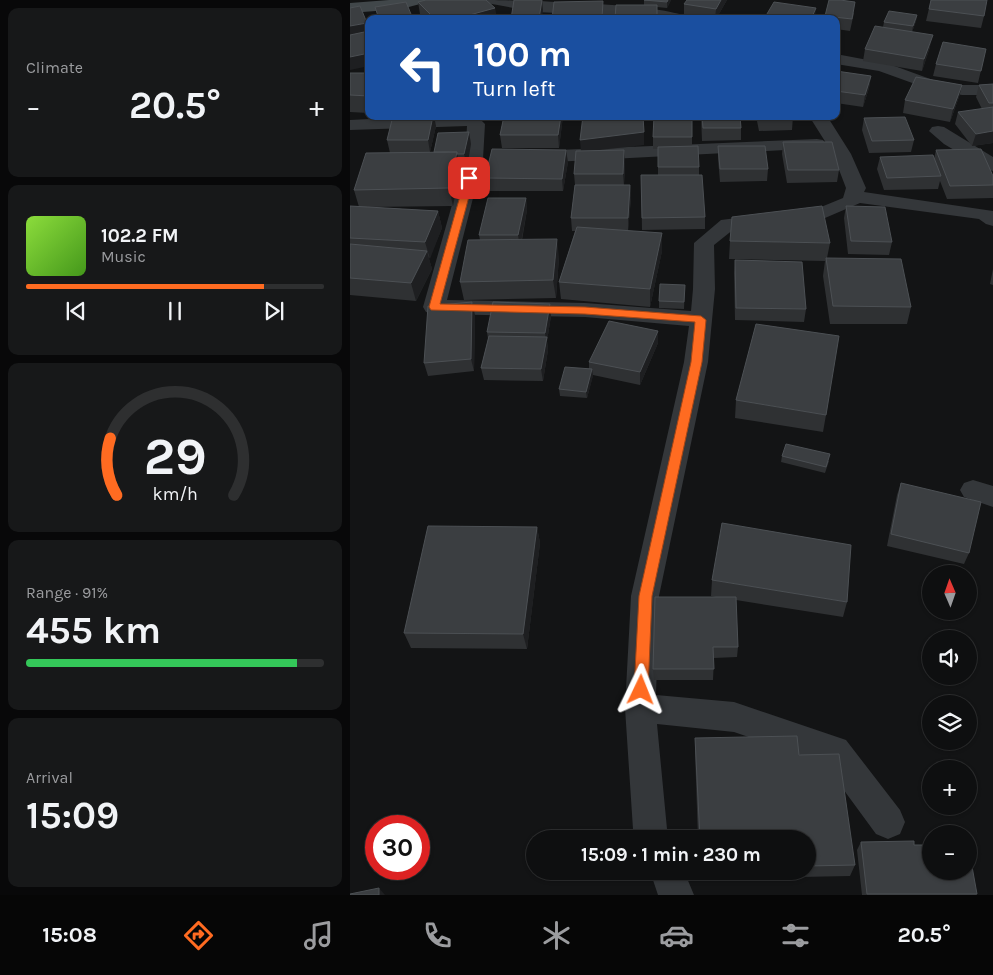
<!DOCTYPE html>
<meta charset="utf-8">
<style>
body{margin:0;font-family:Karla,sans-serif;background:#171819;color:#f1f3f6;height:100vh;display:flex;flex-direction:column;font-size:19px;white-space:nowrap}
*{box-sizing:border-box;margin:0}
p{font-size:16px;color:#9b9c9f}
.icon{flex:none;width:28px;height:28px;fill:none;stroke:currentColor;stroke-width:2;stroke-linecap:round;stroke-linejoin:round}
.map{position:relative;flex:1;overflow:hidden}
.panel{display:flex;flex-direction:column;gap:8px;padding:8px;background:#080809;width:350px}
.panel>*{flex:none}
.banner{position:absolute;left:15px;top:15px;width:475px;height:105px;border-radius:10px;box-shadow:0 1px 4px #0004,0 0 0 1px #2e2f30;background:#1a4fa0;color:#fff;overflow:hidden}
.needle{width:32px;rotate:358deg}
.buttons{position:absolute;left:572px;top:565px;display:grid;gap:10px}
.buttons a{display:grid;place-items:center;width:55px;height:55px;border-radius:50%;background:#0e0f10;box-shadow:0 1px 4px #0004,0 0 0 1px #2e2f30;font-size:25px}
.speed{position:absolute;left:15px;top:815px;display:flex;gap:10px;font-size:25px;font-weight:700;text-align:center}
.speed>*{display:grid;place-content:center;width:65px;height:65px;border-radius:50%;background:#0e0f10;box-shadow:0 1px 4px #0004,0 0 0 1px #2e2f30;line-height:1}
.speed .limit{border:8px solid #d22;background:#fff;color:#111}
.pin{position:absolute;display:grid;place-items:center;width:42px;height:42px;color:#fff;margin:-21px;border-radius:10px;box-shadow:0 2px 8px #0006}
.me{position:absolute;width:55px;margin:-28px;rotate:2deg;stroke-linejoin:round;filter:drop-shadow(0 0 4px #0008)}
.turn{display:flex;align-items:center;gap:18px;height:105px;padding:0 25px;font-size:22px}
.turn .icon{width:65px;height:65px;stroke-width:2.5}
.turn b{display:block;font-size:35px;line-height:42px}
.big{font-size:38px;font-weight:700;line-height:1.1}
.panel .card{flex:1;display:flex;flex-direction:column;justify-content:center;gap:8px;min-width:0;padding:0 18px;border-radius:10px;background:#171819}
.panel .dial{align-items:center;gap:0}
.dial svg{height:130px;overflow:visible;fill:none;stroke:#2e2f30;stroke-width:7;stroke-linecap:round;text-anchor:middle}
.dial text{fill:#f1f3f6;stroke:none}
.song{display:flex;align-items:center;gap:15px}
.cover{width:60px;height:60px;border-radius:8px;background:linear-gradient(135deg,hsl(90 70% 55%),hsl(100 70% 35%))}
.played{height:5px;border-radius:2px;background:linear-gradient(90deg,#ff6b21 80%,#2e2f30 80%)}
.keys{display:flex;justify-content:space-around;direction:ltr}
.heat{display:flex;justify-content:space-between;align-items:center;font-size:28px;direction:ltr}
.charge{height:8px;border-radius:4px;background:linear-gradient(90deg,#34c759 91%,#2e2f30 0)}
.trip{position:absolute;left:176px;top:830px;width:290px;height:50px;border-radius:25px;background:#0e0f10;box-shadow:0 1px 4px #0004,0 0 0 1px #2e2f30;font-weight:700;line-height:50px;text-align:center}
.dock{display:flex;height:80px;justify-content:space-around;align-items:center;background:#060606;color:#9b9c9f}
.dock .icon{width:35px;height:35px}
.dock .on{color:#ff6b21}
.dock b{font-size:22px;color:#f1f3f6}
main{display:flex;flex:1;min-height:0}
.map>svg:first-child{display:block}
</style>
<main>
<section class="panel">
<div class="card"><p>Climate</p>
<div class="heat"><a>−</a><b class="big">20.5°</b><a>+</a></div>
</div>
<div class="card">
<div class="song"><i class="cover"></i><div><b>102.2 FM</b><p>Music</p></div></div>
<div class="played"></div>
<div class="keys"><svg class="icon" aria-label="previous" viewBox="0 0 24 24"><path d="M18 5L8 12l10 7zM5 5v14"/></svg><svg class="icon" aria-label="pause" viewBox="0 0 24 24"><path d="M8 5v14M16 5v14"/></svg><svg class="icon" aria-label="next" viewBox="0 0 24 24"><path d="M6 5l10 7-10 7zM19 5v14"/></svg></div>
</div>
<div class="card dial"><svg viewBox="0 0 100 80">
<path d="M14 69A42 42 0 1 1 86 69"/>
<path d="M14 69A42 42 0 0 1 10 34" stroke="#ff6b21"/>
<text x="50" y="56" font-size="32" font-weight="700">29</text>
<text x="50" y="72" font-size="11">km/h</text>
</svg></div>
<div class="card"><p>Range · 91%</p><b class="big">455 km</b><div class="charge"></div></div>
<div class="card"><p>Arrival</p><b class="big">15:09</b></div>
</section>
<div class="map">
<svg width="643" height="895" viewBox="0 0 643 895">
<rect width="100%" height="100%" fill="#131415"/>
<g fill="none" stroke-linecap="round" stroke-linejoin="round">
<!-- street -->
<path fill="#34373a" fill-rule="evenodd" d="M135 0C162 0 329 4 339 19L186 12 142 4 137 3Z
M486 54 539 64 583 80 612 85H643V95H612L579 89 529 71 486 64Z
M80 116H124L128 117 135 124 133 159 97 300 235 303 341 311 343 289 344 243 371 220 471 207 493 198 496 188 483 154 459 116H477L501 154 516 188 514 192 643 211V226L636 224 629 219 510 203 475 218 384 229 364 245 365 289 358 362 309 596 306 695 384 702 496 740 550 810 555 822 550 834 538 839 526 834 474 763 384 732 307 724 317 829 321 839H287L283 829 275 708 281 596 334 362 339 326 235 317 84 314 76 312 73 307 115 159 117 126 0 130V120Z
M588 126 594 127 643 157V171L636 169 594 144 579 131 582 127Z
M467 139 473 140 476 144 473 148 184 163 177 161 175 157 177 153 184 151Z
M623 480 643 486V507L614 497 610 490 614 483Z
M300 871H334L344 895H308Z"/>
<!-- secondary -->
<path fill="#41474a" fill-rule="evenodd" d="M39 0H76L74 3 51 9 0 13V3Z"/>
</g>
<!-- wall -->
<path fill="#2f3133" d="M294 0H321L317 8 307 7 294 5Z
M377 0 366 19H355L334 16V4Z
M581 0 634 16 631 28 576 21Z
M68 2 145 8 146 19H76L70 14Z
M504 13 500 31 486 29V19H475V16Z
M567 15 566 21 562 32 580 47 572 71 513 61 515 49 533 27 534 22Z
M636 49 628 83 583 76 586 64Z
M486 71 521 76 519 88 513 107 486 103Z
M0 73H19V113L0 112Z
M643 84V143L622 146 605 124 608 112 632 109 626 97 629 85Z
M612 85 609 97 600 122 553 113 555 100Z
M154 116H213L209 148H152L150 135Z
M351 116 391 128V140L352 141Z
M406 116H443L442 130 409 131Z
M514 118 564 140 561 152 519 153 512 130Z
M86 126 80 152 40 153 37 140Z
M119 132 121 144 117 167H110V169L103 206 17 207 88 211 92 228 79 259 82 269 66 301 0 295V206L9 207 4 190 84 152Z
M303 137H342V147L349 167V175L355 217V229L292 230 291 175H308V149H303Z
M433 142 489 170 487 182 437 183 432 154Z
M294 145 243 151 275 163 274 185H280L281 198 278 231 312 251 300 307 211 299 209 282 225 231H222L221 218 225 185 224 174 231 151Z
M368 146 418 169 417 181 370 182 368 159Z
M586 150 643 176V198L597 199 590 181 588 189 534 190 527 169 530 157 584 159Z
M218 162 213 191H137L135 178Z
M176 198 177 210 172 240 209 257 206 298 114 300 110 282 130 240 129 235Z
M496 206 542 242 539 255 498 254 494 218Z
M380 241 480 243 477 258 561 307 557 324H480L473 276 475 261 379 259Z
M385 260 456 309 454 322 385 320 384 273Z
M643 269V285L640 284Z
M335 285 334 309 309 308V301Z
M125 315 124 371 78 376 74 363Z
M201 316 197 341 198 350 193 381 134 380 131 368 138 339 137 332Z
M308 331V343L290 385 243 375 237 398 210 396 209 389 239 369V362Z
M386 400 476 415 473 432 385 418Z
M432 456 479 461 475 473 431 462Z
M551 483 619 553 614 564 537 546 547 495Z
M187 527 190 543 177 649 61 648 54 633Z
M362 580 497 602 493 617 386 600 388 647 387 657 364 658 363 680H304L303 669 366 597 361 596Z
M345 738 449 755 505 865 500 876 350 879V871H458V839H348L345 752Z
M511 842 564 845 627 894 626 895H512L507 850Z"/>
<!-- shaded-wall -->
<path fill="#1e1f21" d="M192 0 193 10 192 19H189Z
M318 0H321L317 8V2Z
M371 0H377L366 19H365L366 9Z
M253 1V19H252Z
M145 8 146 19H105Z
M466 8 465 19H461Z
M567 15 566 21 562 32 563 26Z
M17 23 19 30V35L0 38V26Z
M583 35 580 47 572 71 574 59Z
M19 53V66L0 70V57Z
M521 76 519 88 513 107 515 95Z
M612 85 609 97 600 122 603 109Z
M83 116H84L86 126 80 152 78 140Z
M211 116H213L209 148 208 135Z
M643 131V143L622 146 626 134Z
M119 132 121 144 117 167 114 154Z
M294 132V145L231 152 230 140Z
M216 150 218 162 213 191 212 179Z
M274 150 275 163 274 186 273 174Z
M107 152 110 169 103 206 99 188Z
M280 185 281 198 278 231V218Z
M176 198 177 210 170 248 168 235Z
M88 211 92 228 80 259 75 242Z
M312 233V251L300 307V289Z
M207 239 209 257 206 298 203 280Z
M77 251 82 269 66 301 61 283Z
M122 302 125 315 124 371 121 359Z
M200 304 201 316 197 341 198 350 193 381 191 369 196 342 195 333Z
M308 331V343L290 385V372Z
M242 369 243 376 237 398 236 392Z
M187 527 190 543 177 649 173 634Z
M29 888 35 895H29Z"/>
<!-- building -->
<path fill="#3b3e41" stroke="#4c5054" d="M76 0H136L145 8 105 19H85L68 2Z
M164 0H192L189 19H161Z
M294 0H318L317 2Z
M337 0H371L366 9 334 4Z
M479 0H490L505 2 502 19 475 16Z
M581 0H637L634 16 579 9Z
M253 1 252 19H202L204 2Z
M56 2 63 19H29L25 7Z
M424 2 466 8 461 19H414Z
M266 5H307V19H265Z
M10 6 17 23 0 26V8Z
M539 11 567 15 563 26 534 22Z
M525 26 583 35 574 59 515 49Z
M19 31V53L0 57V35Z
M593 42 636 49 631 71 586 64Z
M486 71 521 76 515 95 486 91Z
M0 73H19V96L0 95Z
M566 77 612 85 603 109 555 100Z
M643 84V103H639L629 85Z
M643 107V131L626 134 608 112Z
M43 116H83L78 140H37Z
M154 116H211L208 135H150Z
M233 116H293L294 132 230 140Z
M304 116H342V137H303Z
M352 116H390L391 128H353Z
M409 116H443L444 118 410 119Z
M555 117 564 140 522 141 514 118Z
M119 132 114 154H107V152H84L88 133Z
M433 142H482L489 170H438Z
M348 146 349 167H308V147Z
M368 146H415L418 169H370Z
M142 149 216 150 212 179 135 178Z
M631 149 643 176V185L600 186 586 150Z
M274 150 273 174H224L226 151Z
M107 152 99 188 4 190 16 153Z
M583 155 591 176 537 178 530 157Z
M291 175H352L355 217 292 218Z
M225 185H280L278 218H221Z
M138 198H176L168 235H129Z
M0 206 88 211 75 242 0 238Z
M472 206 480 243 380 241 382 217Z
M496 206 535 207 542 242 501 241Z
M227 227 312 233 300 289 209 282Z
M207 239 203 280 110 282 118 240Z
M0 244 77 251 61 283 0 278Z
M476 258 551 259 561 307 483 306Z
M385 260 452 262 456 309 386 308Z
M310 284 335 285 334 302 309 301Z
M122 302 121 359 74 363 78 306Z
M143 302 200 304 195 333 137 332Z
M259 321 308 331 290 372 239 362Z
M406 324 489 336 476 415 386 400Z
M139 336 197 337 191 369 131 368Z
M215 367 242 369 236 392 209 389Z
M436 444 480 454 476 467 432 456Z
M551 483 631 502 619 553 541 534Z
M372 523 501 545 497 602 362 580Z
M78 526 187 527 173 634 54 633Z
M305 597H386L388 647H363L364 669H303Z
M447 736 449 755 489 754 505 865 458 866V839H350L345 738Z
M564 841V845H581V871H619V850L627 894H517L511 842Z
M29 888V895H0V894Z"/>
<!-- route -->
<path fill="#ff6b21" stroke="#a64615" d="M119 175 124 178 90 304 235 307 351 316 356 320 352 362 302 596 298 690 296 694 291 696 286 694 284 690 289 596 341 362 345 322 235 314 81 310 79 307 115 178Z"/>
</svg>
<div class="buttons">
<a><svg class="needle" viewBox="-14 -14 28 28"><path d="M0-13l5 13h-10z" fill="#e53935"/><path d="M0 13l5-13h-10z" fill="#9b9c9f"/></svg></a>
<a><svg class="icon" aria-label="sound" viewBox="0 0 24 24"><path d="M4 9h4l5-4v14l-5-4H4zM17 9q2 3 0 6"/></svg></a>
<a><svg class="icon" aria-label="layers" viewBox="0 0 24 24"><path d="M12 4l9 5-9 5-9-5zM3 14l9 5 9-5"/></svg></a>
<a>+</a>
<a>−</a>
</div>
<div class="speed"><div class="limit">30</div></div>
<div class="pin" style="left:119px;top:178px;background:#d93025"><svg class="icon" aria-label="arrive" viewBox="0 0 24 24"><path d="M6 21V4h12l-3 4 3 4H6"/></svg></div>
<svg class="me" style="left:291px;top:690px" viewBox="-20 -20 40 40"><path d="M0-17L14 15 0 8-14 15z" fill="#ff6b21" stroke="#fff" stroke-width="4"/></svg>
<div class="trip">15:09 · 1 min · 230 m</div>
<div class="banner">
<div class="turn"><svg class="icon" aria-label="left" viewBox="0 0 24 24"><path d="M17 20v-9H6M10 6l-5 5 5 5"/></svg><div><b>100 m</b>Turn left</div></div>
</div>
</div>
</main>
<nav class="dock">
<b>15:08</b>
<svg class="icon on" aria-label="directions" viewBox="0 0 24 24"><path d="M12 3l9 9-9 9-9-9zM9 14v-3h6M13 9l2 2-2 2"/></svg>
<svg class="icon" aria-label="music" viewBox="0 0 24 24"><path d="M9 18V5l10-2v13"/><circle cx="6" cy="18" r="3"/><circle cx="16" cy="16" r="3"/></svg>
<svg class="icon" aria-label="phone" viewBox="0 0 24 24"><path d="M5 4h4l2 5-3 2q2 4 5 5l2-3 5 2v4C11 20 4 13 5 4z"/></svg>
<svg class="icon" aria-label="climate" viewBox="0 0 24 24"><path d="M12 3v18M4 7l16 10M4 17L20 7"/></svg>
<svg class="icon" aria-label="car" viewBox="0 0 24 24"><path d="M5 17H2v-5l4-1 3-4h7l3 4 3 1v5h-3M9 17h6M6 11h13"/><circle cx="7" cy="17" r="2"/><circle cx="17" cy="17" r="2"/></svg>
<svg class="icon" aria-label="filters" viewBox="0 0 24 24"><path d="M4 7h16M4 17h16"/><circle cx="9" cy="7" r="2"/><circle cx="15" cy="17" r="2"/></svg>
<b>20.5°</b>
</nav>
